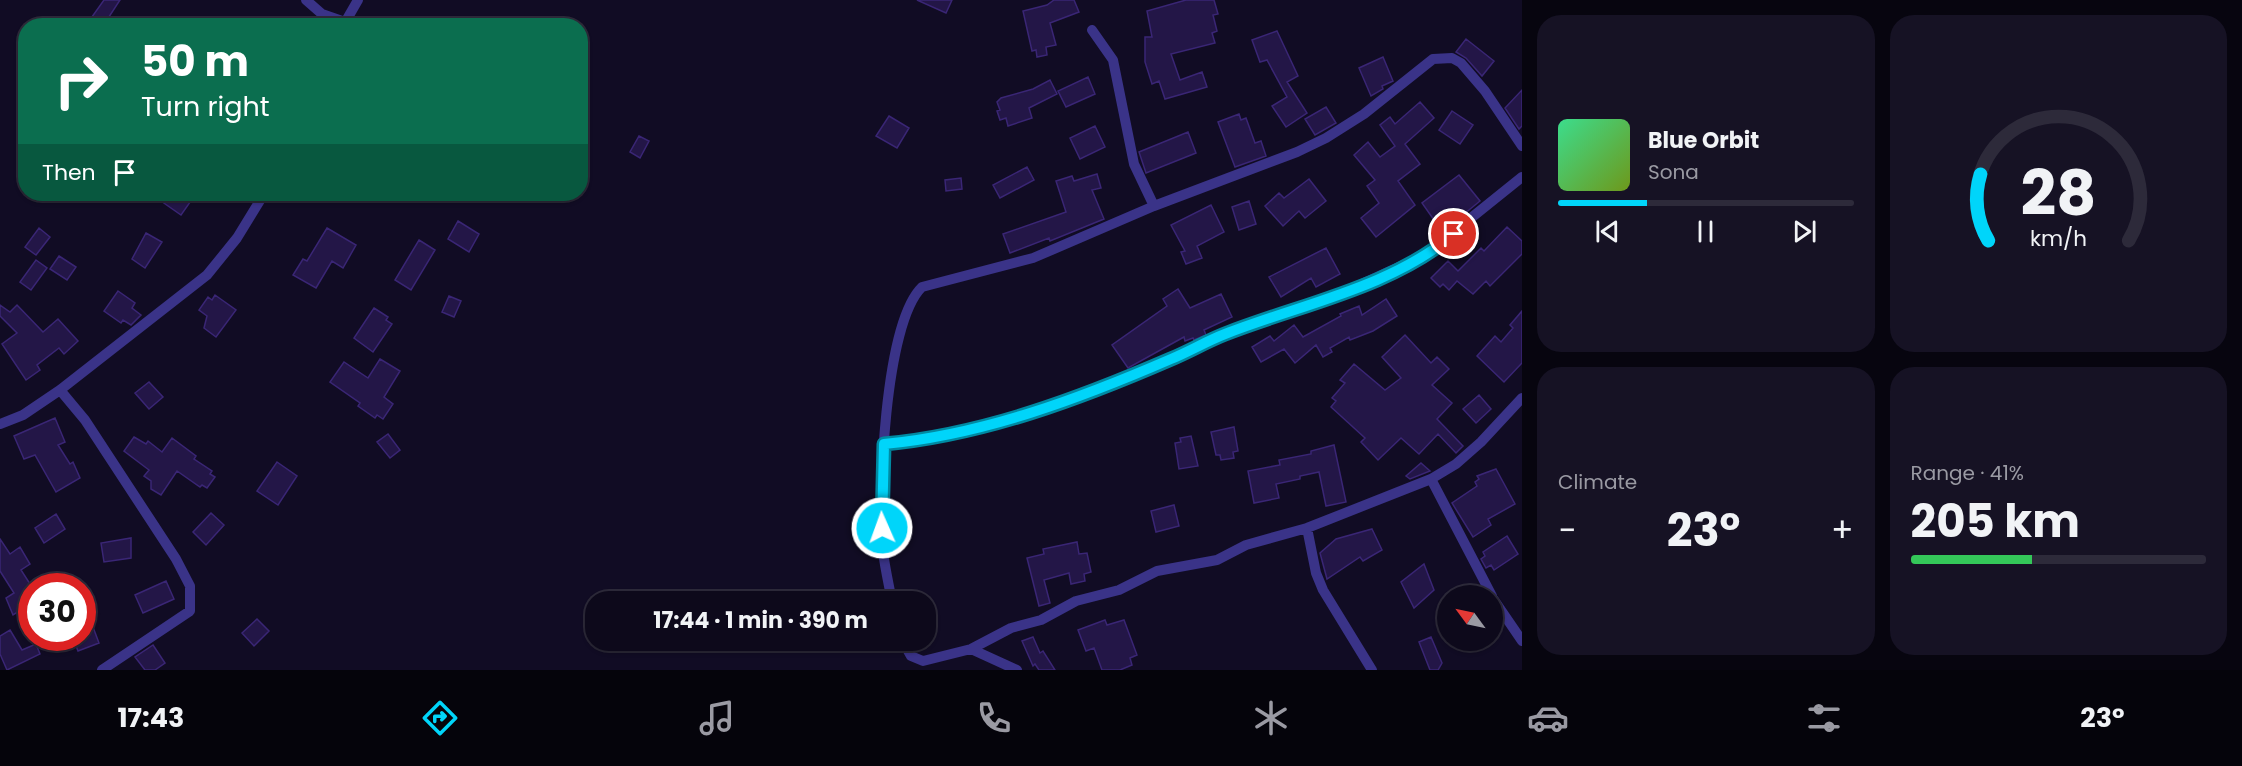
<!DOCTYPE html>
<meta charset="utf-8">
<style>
body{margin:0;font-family:Poppins,sans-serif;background:#161224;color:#f1f3f6;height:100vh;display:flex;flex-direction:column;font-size:22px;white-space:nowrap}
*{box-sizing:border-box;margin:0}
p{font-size:20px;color:#9a9aa3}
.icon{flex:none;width:33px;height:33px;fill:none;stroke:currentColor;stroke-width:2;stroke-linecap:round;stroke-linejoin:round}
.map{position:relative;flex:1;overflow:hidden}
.sheet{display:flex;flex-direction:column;gap:15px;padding:15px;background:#07050f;width:720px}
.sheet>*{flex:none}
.guide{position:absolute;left:18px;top:18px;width:570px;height:183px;border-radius:24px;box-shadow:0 2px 4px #0004,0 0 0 2px #2d2a3a;background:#0b6e4f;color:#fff;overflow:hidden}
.needle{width:39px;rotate:303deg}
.tools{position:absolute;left:1437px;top:585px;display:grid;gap:12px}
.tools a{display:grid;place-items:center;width:66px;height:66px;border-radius:50%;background:#0d091b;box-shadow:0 2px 4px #0004,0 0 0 2px #2d2a3a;font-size:30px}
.speed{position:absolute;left:18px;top:573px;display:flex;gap:12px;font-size:30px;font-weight:700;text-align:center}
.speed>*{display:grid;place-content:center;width:78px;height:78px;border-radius:50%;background:#0d091b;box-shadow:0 2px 4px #0004,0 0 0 2px #2d2a3a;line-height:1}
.speed .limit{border:9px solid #d22;background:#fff;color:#111}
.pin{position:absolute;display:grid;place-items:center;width:51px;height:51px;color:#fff;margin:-26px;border:3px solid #fff;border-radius:50%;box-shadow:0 2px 6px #0007}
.me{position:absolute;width:66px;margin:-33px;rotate:358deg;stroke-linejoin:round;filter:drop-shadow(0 0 4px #0008)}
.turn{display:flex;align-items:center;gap:21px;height:126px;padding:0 24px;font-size:27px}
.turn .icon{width:78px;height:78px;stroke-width:2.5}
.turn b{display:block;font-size:42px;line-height:51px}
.then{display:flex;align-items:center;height:57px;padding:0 24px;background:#0003;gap:12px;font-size:22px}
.big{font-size:45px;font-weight:700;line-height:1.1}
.sheet .widget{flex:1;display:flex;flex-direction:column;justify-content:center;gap:9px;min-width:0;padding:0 21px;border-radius:24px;background:#161224}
.sheet .dial{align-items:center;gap:0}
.dial svg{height:156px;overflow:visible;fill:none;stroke:#2d2a3a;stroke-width:7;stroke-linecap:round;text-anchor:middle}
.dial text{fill:#f1f3f6;stroke:none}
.song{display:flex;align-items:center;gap:18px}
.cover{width:72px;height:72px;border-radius:9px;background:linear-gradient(135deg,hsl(150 70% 55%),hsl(80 70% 35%))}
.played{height:6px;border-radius:3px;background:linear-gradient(90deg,#00d5fa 30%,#2d2a3a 30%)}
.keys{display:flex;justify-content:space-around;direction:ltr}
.heat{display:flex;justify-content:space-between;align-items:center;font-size:33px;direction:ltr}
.charge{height:9px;border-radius:4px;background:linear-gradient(90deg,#34c759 41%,#2d2a3a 0)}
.sheet .tiles{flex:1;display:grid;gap:15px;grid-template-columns:repeat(2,1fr)}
.trip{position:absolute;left:585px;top:591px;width:351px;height:60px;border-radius:24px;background:#0d091b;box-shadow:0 2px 4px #0004,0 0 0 2px #2d2a3a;font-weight:700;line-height:60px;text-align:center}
.tabs{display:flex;height:96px;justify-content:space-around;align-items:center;background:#05040b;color:#9a9aa3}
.tabs .icon{width:42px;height:42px}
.tabs .active{color:#00d5fa}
.tabs b{font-size:27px;color:#f1f3f6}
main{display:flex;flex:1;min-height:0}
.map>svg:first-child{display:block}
</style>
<main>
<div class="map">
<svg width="1522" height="670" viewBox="0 0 1522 670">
<rect width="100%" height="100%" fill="#110c24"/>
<!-- building -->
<path fill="#231647" stroke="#3a2675" stroke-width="1.5" d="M104 0H120L103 26H96L89 21Z
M917 0H952L946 13Z
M1054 0H1074L1079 12 1050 23 1056 45 1046 47 1047 55 1037 57 1036 50 1032 51 1023 11 1047 5Z
M1186 0H1214L1218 14 1213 15 1217 31 1212 33 1215 43 1171 54 1180 80 1202 72 1207 87 1165 99 1159 81 1152 84 1145 62V37H1152L1147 11Z
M1277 31 1298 76 1287 82 1307 113 1286 127 1272 106 1287 97 1267 60 1260 62 1252 40Z
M1466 39 1494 61 1482 76 1466 58 1456 52Z
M1383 57 1393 81 1382 86 1383 89 1371 96 1359 68Z
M1088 77 1095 94 1066 107 1058 91Z
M1050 80 1057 94 1029 108 1032 118 1008 126 1006 118 1000 120 997 111 1000 110 997 102 1001 98 1033 89Z
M1522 90V126L1519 129 1505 108Z
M1420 102 1434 118 1405 144 1420 164 1398 181 1415 205 1376 237 1361 218 1379 203 1367 186 1375 180 1354 155 1368 142 1380 157 1395 146 1380 125 1390 117 1395 124Z
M1326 107 1336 123 1315 135 1305 119Z
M1452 111 1473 125 1460 144 1439 130Z
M1239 114 1241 120 1246 118 1255 143 1261 141 1266 156 1235 167 1218 122Z
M889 116 909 128 897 148 876 136Z
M1095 126 1105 147 1080 159 1070 138Z
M1188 132 1196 153 1146 173 1139 152Z
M639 136 649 141 640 158 630 152Z
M1027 167 1034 180 1000 198 993 185Z
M1097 174 1101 188 1092 190 1104 219 1050 241 1049 238 1010 253 1003 234 1066 212 1056 181 1072 176 1074 181Z
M1459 175 1480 201 1442 232 1440 230 1437 232 1431 223 1434 220 1422 203Z
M961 178 962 189 946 191 945 180Z
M1309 179 1326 201 1305 218 1299 211 1283 226 1265 206 1279 193 1284 198Z
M151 194H188L193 198 181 215Z
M1249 201 1256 224 1239 230 1232 207Z
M1211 205 1224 232 1197 246 1202 258 1186 264 1181 252 1185 251 1171 225Z
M458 221 479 234 469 252 448 239Z
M1507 227 1522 241V254L1490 286 1486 281 1473 294 1457 281 1449 290 1443 284 1440 287 1431 278 1448 261 1458 271 1481 248 1484 251Z
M39 228 50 237 36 255 25 247Z
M327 228 356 245 343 268 332 261 316 288 293 275 303 259 307 261Z
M146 233 162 242 145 268 132 259Z
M419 240 435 250 411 290 395 280Z
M1326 248 1340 274 1316 287 1311 278 1281 297 1269 277Z
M59 256 76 267 67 280 50 269Z
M36 260 47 268 31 290 20 282Z
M1178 289 1190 308 1221 294 1232 317 1204 330 1206 335 1194 340 1193 338 1185 341 1184 337 1128 368 1112 345 1167 306 1163 299Z
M118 291 135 303 132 308 141 315 131 325 123 320 121 323 104 311Z
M215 295 236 310 216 337 204 328 207 316 199 310 208 297 212 300Z
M449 296 461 301 454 317 442 312Z
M1386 299 1397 316 1373 331 1350 340 1349 337 1330 348 1332 352 1323 357 1316 345 1295 363 1284 349 1261 362 1252 347 1270 336 1274 341 1294 325 1303 337 1341 316 1340 314 1359 306 1362 315Z
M0 305 10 312 17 305 43 332 58 319 78 341 64 354 59 348 37 365 40 370 26 380 2 344 17 333 0 316Z
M374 308 388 317 386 320 392 324 373 352 354 338Z
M1522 311V363L1504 382 1477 356 1495 336 1501 342 1513 328 1510 325Z
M1405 335 1431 363 1437 357 1449 369 1432 385 1452 403 1437 419 1463 446 1456 453 1438 434 1419 454 1401 438 1378 460 1361 442 1365 438 1331 407 1336 401 1332 398 1345 383 1340 380 1354 364 1385 390 1401 378 1382 357Z
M380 359 400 371 384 397 393 404 383 419 377 415 375 418 358 406 360 403 330 382 344 362 368 378Z
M149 382 163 397 149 409 135 393Z
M1479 395 1491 409 1476 423 1463 409Z
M55 418 65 442 58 445 70 464 73 462 80 478 56 492 35 455 24 459 14 436Z
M1234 427 1238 451 1233 452 1234 458 1221 460 1220 455H1216L1211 432Z
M388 434 400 450 390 458 377 442Z
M1191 436 1198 466 1179 469 1175 443 1181 442 1180 438Z
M134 437 146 444 148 441 162 452 172 438 196 456 194 459 212 471 210 474 215 477 207 488 202 485 200 487 177 471 161 495 151 489V481L144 476 149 470 124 451Z
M1334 445 1346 502 1326 506 1319 472 1300 476V479L1276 484 1279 498 1254 503 1248 471 1280 465 1279 460 1311 454V451Z
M277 462 297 476 278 505 257 491Z
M1421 463 1430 471 1410 479 1406 476Z
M1496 469 1515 504 1488 519 1491 525 1473 537 1452 503 1477 486 1475 482 1479 479 1477 476Z
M1174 505 1179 526 1156 532 1151 511Z
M211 513 224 525 206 545 193 532Z
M56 514 65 529 44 543 35 528Z
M1372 529 1382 550 1363 561 1360 557 1327 579 1320 553 1336 539Z
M1507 536 1518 554 1494 570 1491 565 1486 568 1481 559 1485 556 1483 552Z
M131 538V558L104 562 101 543Z
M0 539 10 554 20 547 30 564 21 570 32 587V603L13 615 6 598 14 593 0 571Z
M1077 542 1079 554 1087 553 1091 572 1084 574 1085 581 1071 584 1069 573 1044 580 1050 603 1039 606 1027 558 1044 554 1043 549Z
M1424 564 1434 590 1414 608 1401 582Z
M166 581 174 599 143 613 135 595Z
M84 601 85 606 91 605 93 619H90L99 643 78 651 73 638H82Z
M257 619 269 631 254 646 242 633Z
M1105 620 1107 625 1124 620 1137 655 1130 658 1132 665 1120 670H1102L1094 648 1086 651 1078 630Z
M10 630 22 650 36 644 40 654 7 670 0 654V636Z
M1033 637 1040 653 1043 651 1055 670H1039L1035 664 1033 666 1022 641Z
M1431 637 1442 663 1438 670H1430L1419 642Z
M153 645 165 663 155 670H145L135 657Z"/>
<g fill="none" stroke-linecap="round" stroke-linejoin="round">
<!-- minor -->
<path stroke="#3a3388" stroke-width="10" d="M306 0 322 14 345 22
M343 26 358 0
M1092 30 1113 60 1134 164 1154 206
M60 390 85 420 176 559 190 586V611L102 670
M0 424 23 415 60 390 207 275 237 238 264 194
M884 444 936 438 1054 405 1171 359 1227 334 1344 292 1425 255 1522 177
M1431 479 1492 596
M1307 528 1316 573 1323 590 1372 670
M1492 597 1522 641
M892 602C889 585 885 568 883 552 878 498 884 324 922 287L1033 258 1154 206 1297 152 1326 138 1364 114 1433 59 1452 58 1461 63 1485 91 1522 146
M902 640 911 656 923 661 971 649 1011 628 1041 620 1076 601 1119 590 1157 571 1217 560 1246 545 1307 528 1431 479 1456 464 1481 442 1522 398
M971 649 1017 670"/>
</g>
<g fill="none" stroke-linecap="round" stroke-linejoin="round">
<!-- route casing -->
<g stroke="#008aa2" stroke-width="15">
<path id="route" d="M882 528 884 444C983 435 1081 398 1171 359 1190 351 1207 341 1225 334 1301 304 1390 288 1454 234"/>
</g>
<!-- route -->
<use href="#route" stroke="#00d5fa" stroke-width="10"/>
</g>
</svg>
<div class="tools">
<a><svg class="needle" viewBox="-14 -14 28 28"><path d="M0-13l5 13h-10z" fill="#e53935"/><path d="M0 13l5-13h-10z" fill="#9a9aa3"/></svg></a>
</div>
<div class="speed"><div class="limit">30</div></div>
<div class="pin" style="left:1454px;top:234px;background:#d93025"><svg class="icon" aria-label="arrive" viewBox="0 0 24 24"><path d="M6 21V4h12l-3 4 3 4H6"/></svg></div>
<svg class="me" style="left:882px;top:528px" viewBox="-20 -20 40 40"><circle r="17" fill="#00d5fa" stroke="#fff" stroke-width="3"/><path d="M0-11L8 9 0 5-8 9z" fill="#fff"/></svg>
<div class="trip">17:44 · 1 min · 390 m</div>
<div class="guide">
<div class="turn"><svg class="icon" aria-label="right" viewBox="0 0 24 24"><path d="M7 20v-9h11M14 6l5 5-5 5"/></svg><div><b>50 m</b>Turn right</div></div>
<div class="then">Then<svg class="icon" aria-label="arrive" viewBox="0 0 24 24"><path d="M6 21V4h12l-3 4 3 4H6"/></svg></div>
</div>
</div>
<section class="sheet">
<div class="tiles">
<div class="widget">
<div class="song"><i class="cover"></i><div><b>Blue Orbit</b><p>Sona</p></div></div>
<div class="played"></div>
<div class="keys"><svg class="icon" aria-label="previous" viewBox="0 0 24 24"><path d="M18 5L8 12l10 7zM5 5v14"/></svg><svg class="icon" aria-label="pause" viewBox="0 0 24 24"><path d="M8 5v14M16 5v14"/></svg><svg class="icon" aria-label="next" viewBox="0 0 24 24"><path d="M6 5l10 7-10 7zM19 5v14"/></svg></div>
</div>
<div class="widget dial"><svg viewBox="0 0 100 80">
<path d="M14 69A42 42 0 1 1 86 69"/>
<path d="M14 69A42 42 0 0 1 10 35" stroke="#00d5fa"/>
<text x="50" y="56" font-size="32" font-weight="700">28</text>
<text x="50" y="72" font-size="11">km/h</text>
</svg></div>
<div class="widget"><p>Climate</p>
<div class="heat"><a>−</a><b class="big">23°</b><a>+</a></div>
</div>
<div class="widget"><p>Range · 41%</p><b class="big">205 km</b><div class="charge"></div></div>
</div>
</section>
</main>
<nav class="tabs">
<b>17:43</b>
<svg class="icon active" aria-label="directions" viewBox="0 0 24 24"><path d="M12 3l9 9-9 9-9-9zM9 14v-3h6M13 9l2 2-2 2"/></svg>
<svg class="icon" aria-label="music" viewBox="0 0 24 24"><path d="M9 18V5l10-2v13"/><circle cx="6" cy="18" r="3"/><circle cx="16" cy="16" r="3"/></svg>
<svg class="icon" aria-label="phone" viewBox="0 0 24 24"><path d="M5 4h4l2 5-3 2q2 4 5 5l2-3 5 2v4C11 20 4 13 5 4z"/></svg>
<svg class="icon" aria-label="climate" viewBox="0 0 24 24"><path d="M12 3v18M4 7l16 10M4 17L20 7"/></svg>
<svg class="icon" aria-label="car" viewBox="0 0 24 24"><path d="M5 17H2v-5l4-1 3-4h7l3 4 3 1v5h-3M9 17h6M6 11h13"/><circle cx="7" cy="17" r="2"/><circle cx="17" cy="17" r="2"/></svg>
<svg class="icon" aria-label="filters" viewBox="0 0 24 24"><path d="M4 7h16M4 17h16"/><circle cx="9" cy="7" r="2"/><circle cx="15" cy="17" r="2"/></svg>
<b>23°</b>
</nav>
